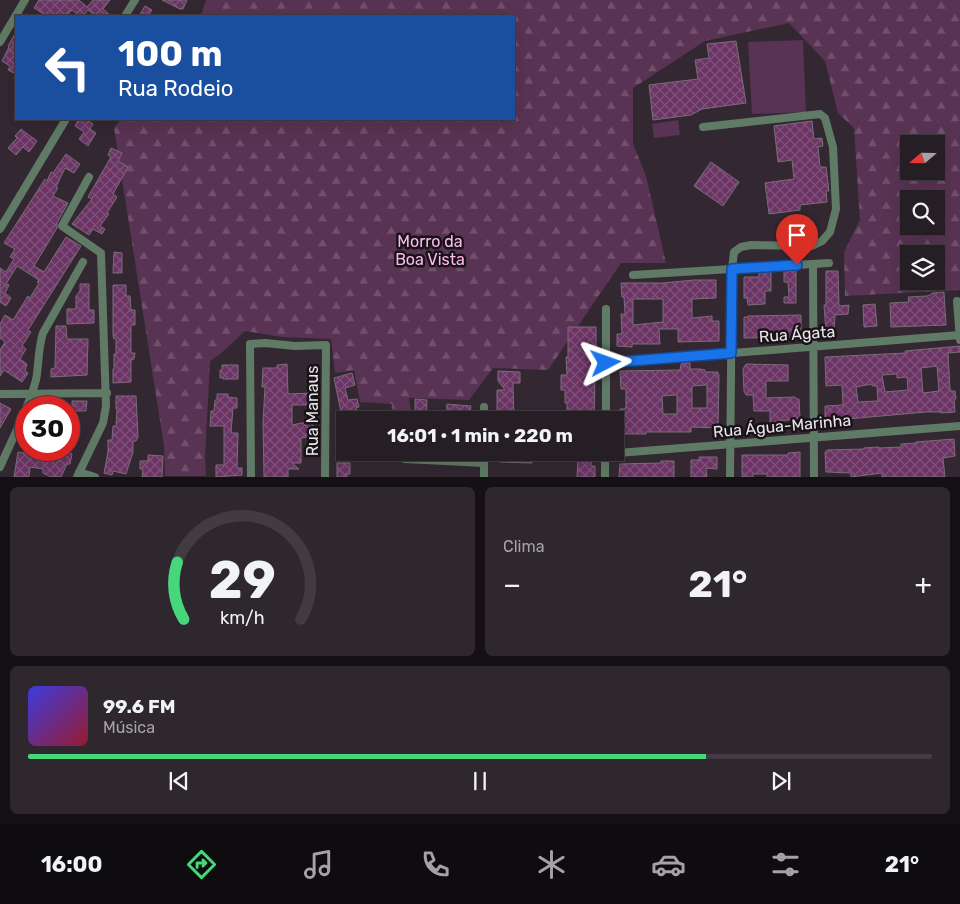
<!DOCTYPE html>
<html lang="pt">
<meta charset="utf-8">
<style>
body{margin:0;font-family:Rubik,sans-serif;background:#2e272d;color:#f1f3f6;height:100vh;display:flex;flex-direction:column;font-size:19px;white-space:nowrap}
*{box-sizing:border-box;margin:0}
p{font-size:16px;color:#a4a2a7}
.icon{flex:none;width:28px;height:28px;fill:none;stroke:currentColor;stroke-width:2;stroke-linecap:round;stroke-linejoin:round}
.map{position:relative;height:477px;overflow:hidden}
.panel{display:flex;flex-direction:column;gap:10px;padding:10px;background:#151014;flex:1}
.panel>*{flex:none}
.guide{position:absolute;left:15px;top:15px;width:500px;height:105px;border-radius:0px;box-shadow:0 5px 20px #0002,0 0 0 1px #423c42;background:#1a4fa0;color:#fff;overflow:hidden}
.needle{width:32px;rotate:250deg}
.controls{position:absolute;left:900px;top:135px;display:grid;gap:10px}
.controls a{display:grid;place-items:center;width:45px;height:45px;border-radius:0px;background:#261e25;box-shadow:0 5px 20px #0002,0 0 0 1px #423c42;font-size:25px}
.speed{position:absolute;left:15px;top:396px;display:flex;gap:10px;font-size:25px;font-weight:700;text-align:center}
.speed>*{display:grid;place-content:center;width:65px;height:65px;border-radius:50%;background:#261e25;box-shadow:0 5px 20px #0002,0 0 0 1px #423c42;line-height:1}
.speed .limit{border:8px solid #d22;background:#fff;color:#111}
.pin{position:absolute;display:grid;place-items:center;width:42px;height:42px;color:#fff;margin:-51px -21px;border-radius:50% 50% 50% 0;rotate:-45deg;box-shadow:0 0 5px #0007}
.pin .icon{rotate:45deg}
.me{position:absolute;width:55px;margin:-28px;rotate:86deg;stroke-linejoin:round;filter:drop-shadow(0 0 4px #0008)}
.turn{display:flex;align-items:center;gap:18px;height:105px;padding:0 20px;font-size:22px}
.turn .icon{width:65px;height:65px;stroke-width:2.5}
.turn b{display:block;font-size:35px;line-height:42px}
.big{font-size:38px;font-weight:700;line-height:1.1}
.panel .tile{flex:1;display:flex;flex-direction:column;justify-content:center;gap:8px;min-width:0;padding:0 18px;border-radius:8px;background:#2e272d}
.panel .dial{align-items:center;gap:0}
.dial svg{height:130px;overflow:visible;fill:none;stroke:#423c42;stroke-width:7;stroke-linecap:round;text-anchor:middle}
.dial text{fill:#f1f3f6;stroke:none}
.song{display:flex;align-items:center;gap:15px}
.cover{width:60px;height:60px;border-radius:8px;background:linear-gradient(135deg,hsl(240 70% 55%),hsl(350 70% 35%))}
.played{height:5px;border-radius:2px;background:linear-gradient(90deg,#46d77a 75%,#423c42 75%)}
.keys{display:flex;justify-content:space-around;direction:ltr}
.heat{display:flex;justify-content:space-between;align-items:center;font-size:28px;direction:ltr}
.panel .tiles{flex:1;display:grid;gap:10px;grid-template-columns:1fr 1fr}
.tile:last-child{grid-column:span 2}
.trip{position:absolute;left:336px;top:411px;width:288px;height:50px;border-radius:0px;background:#261e25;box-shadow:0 5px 20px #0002,0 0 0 1px #423c42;font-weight:700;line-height:50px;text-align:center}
.tabs{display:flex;height:80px;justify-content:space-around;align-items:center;background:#0f0c0f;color:#a4a2a7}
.tabs .icon{width:35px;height:35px}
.tabs .selected{color:#46d77a}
.tabs b{font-size:22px;color:#f1f3f6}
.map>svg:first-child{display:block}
</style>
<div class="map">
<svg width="960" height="477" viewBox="0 0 960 477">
<defs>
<pattern id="forest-firs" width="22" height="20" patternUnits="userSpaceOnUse" patternTransform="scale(1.25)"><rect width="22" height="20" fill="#593353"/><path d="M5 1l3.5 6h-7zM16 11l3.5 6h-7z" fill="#71506c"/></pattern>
<pattern id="building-cross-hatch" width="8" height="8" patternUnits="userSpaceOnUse" patternTransform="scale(1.25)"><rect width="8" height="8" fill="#6b3464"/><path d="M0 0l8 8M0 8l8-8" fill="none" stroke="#80517a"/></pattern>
</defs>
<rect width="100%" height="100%" fill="#332831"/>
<!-- grass -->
<path fill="#593353" d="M803 40 806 112 752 114 748 42Z
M678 120 680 135 654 138 652 124Z"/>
<!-- forest -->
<path fill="url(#forest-firs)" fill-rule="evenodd" d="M206 0H960V290L845 296 844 252 860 220 854 128 838 113 825 61 789 23 705 41 633 88V144L646 176 666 263H621L548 370 493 368 469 400 409 398 412 420H391L392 404 360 402 354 370 335 373 331 339 282 337 245 331 220 354 210 361 205 458 206 476H165L164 446 114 128 121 119H514V16H201ZM909 144H936V171H909ZM909 199H936V226H909ZM909 254H936V281H909Z"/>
<!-- building -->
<path fill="url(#building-cross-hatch)" stroke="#7a6d78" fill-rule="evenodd" d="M39 0H79L87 7 93 0H110L103 9 111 16H96L88 10 83 16H79L72 10 66 16H47L34 8Z
M162 0H187L183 9H180Z
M145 6 152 10 148 16H139Z
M16 32V74L8 70 10 66 2 61 9 47 8 46Z
M736 41 746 103 702 109 691 115 653 120 649 85 698 79 695 60 709 58 707 44Z
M79 119H85L93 124 90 129 96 133 88 146 79 139 84 132 75 126Z
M812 121 814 139 822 138 823 146 818 147 820 167H826L829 191H826L827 202 800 205V210L769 214 765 183 794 179 792 160 778 162 774 126Z
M21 129 37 141 29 152 23 147 16 155 8 148 17 138 15 136Z
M111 148 122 153 118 161 128 167 113 194 117 197 107 213 109 214 100 226 105 229 102 234 93 229 89 235 72 224 92 199 88 197 111 157 108 155Z
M66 154 80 164 74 173 65 168 56 187 58 188 53 196 68 203 57 223V228L34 266 44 272 66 237 81 246 28 330 31 332 22 346 26 349 20 359 27 364 25 371 28 373 22 382 4 370 0 376V350L5 342 0 338V324L5 315 13 320 28 296 30 298 39 283 37 282 39 280 17 266 6 284 9 285 5 293 11 298 6 306 0 302V268L6 272 14 259 10 257 15 249 4 243 45 179 47 181 51 172 53 173Z
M711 162 739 182 723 206 694 186Z
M114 252 122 253V273H113Z
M784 271H796V303H784V297H789L788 282H784Z
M826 271H838L839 306 849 305 848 314 835 315 834 330 826 331 824 305H826Z
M771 272V291H765V304L748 305 747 298H744V277H759V273Z
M694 280H716V298L692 299V318L712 316V321H719V341L678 342V329H659L660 344H632V347L617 346V334H622L621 314H625L624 297H622L621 283H663ZM633 299H663V322L633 325Z
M80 284H89V310H94V323L67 324V309H76V296L80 291Z
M113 285H126V296H130L131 310H135V325H131V353H135L134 359 131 360V382L113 383V369H114V354H116V339H114L113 336Z
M944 292 946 325 891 327 890 303 909 302 908 297 927 296 932 294V293Z
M875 304 877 326 864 327 863 305Z
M801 315V337L744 338V317H748V316Z
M56 326H66L67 339H88L87 375 51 377V369L55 368Z
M568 327H596V349H592L591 362 594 361 595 375 594 420H567V403H565V390H561V375H567L566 357H568Z
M960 346V352L948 353 950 389 951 391H955L956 399H954L955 412 941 413V412H926L825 421V406L843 405 842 385 826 386 825 357 906 353 905 351ZM937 366 939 391 923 393 921 368ZM897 374V378L907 377 908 390 885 392 882 375ZM872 384V386H877L878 401 858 402 856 387Z
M688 362 690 363V369H700L705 370V372H718V375H719L718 428 691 427V432H646V434H625L624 431H620V409H625L626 406V389H621L620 371 680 370 681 364ZM707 385V408H692V386ZM677 395V414H663L662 396Z
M287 364 288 394 313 393 314 401H308V405H292V425L312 421 315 436 301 438V463H292L299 469H288V477H264L263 422 265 387H262L263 368H277V365Z
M746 364 788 365V381H766V398L795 397 797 399H799L800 417 797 419 770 422V411H754L753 395H746L744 391 743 369Z
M222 365H238V379H223V378H220V370H222Z
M498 371 520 372V383H513V384L514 420H497V390H505L498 381Z
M352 373 355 385 345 388 348 400 357 399 359 407 356 408 357 411 348 413 349 415 342 417 334 378Z
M217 394H228V397L237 398V408H233L231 433H238L237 468H242V475L216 477V465H224V426H210L211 411H214L215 400H217Z
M116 396H136L138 437 136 441H133V452L126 474 113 471 112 475 104 473 108 452V440H112L113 426H116L117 409H116Z
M415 399 427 400 426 420H415Z
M72 401H87L86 411H72Z
M0 403 11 409 0 428Z
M447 404 471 406 469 420H446Z
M378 413H389V420H378Z
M954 439 955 456 943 458 945 477H882V473L851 477V473L826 472 825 452 827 450 864 449V448L879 447V448L901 447V444L916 443V442Z
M55 450H69V453L72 454 70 464H67L61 477H51L43 473V469L30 467 29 477H14L18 452 35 455 50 462Z
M500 452H532V463L500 462Z
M558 452H591V466H595V477H577L578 459H558Z
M800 452V477H767V474H753V477H742V455H788V453Z
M148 455 163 456 162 477H142L143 469H140V461H148Z
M699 457H717V469L706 468 707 477H691V460H699Z
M661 461H674V477H619L620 464 661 463Z
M337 463H350V474H347V477H337Z"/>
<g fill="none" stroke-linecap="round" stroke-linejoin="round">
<!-- minor -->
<path stroke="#5f7b65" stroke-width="8" d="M125 16 135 0
M0 42 25 0
M703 127 820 114 825 118 833 147 836 209 830 232 822 241 812 246 751 245 741 247 734 252 732 269 730 477
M0 229 66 119
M813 264 814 477
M633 275 829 263
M957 301 960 340
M606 363 960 335
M0 394 107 393
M484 407V420
M606 420V309
M484 452V477
M605 454 960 426
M405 459 484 463
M0 467C12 439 28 410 36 380 39 364 38 348 43 333L83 262
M79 472 95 477
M77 477 103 423 106 406 101 253 62 226 89 177
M251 477 250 344 265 343 295 346 326 345 325 477
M605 477V452"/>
</g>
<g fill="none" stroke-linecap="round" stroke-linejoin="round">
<!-- route casing -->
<g stroke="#114b97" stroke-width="12">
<path id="route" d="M606 363 731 353 732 269 797 265"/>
</g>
<!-- route -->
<use href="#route" stroke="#1a73e8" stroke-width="9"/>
</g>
<g text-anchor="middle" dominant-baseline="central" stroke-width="5" stroke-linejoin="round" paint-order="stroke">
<!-- park labels -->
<g font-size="16" fill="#fcb9f1" stroke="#181317">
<text x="430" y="241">Morro da<tspan x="430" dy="18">Boa Vista</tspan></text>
</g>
<!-- street labels -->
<g font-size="16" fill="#ece5eb" stroke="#181317">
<text transform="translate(797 334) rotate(-4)">Rua Ágata</text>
<text transform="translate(312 411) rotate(-90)">Rua Manaus</text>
<text transform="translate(782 426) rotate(-5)">Rua Água-Marinha</text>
</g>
</g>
</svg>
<div class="controls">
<a><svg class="needle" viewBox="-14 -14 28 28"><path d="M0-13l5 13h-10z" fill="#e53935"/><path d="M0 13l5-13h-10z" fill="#a4a2a7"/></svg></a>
<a><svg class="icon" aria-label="search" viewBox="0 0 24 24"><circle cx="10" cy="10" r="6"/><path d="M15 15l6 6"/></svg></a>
<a><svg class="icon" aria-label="layers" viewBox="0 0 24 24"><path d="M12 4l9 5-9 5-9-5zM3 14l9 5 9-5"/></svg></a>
</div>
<div class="speed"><div class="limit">30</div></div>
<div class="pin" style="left:797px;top:265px;background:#d93025"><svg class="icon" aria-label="arrive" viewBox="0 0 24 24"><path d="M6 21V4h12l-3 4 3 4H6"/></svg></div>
<svg class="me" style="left:606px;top:363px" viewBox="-20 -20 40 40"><path d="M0-17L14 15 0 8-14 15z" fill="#1a73e8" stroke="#fff" stroke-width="4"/></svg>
<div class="trip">16:01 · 1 min · 220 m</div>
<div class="guide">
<div class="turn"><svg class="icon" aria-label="left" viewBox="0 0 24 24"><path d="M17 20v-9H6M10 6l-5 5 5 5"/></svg><div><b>100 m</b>Rua Rodeio</div></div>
</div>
</div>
<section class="panel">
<div class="tiles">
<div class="tile dial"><svg viewBox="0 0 100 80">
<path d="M14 69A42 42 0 1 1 86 69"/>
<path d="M14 69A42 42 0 0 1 10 34" stroke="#46d77a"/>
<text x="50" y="56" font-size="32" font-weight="700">29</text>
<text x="50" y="72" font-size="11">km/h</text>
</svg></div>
<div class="tile"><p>Clima</p>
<div class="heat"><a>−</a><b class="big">21°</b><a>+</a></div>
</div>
<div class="tile">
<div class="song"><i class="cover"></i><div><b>99.6 FM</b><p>Música</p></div></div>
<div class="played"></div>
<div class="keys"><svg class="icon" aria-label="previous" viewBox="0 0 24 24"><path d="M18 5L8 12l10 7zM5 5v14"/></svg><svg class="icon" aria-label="pause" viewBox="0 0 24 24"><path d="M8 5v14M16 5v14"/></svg><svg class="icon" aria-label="next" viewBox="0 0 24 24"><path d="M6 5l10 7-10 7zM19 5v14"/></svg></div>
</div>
</div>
</section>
<nav class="tabs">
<b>16:00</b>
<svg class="icon selected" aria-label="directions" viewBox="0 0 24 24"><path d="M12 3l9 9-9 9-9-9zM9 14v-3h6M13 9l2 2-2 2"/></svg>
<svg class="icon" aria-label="music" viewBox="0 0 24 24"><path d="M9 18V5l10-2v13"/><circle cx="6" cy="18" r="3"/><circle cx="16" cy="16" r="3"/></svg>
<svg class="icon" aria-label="phone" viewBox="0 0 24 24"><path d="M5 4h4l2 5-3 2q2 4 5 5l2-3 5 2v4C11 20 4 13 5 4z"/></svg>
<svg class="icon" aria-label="climate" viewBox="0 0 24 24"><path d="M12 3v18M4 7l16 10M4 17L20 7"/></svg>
<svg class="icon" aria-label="car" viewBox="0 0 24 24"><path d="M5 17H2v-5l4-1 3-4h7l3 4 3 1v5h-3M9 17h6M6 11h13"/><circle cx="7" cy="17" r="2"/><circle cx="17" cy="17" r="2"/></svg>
<svg class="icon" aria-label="filters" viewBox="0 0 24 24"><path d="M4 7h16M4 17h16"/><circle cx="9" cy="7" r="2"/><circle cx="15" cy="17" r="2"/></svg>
<b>21°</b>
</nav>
